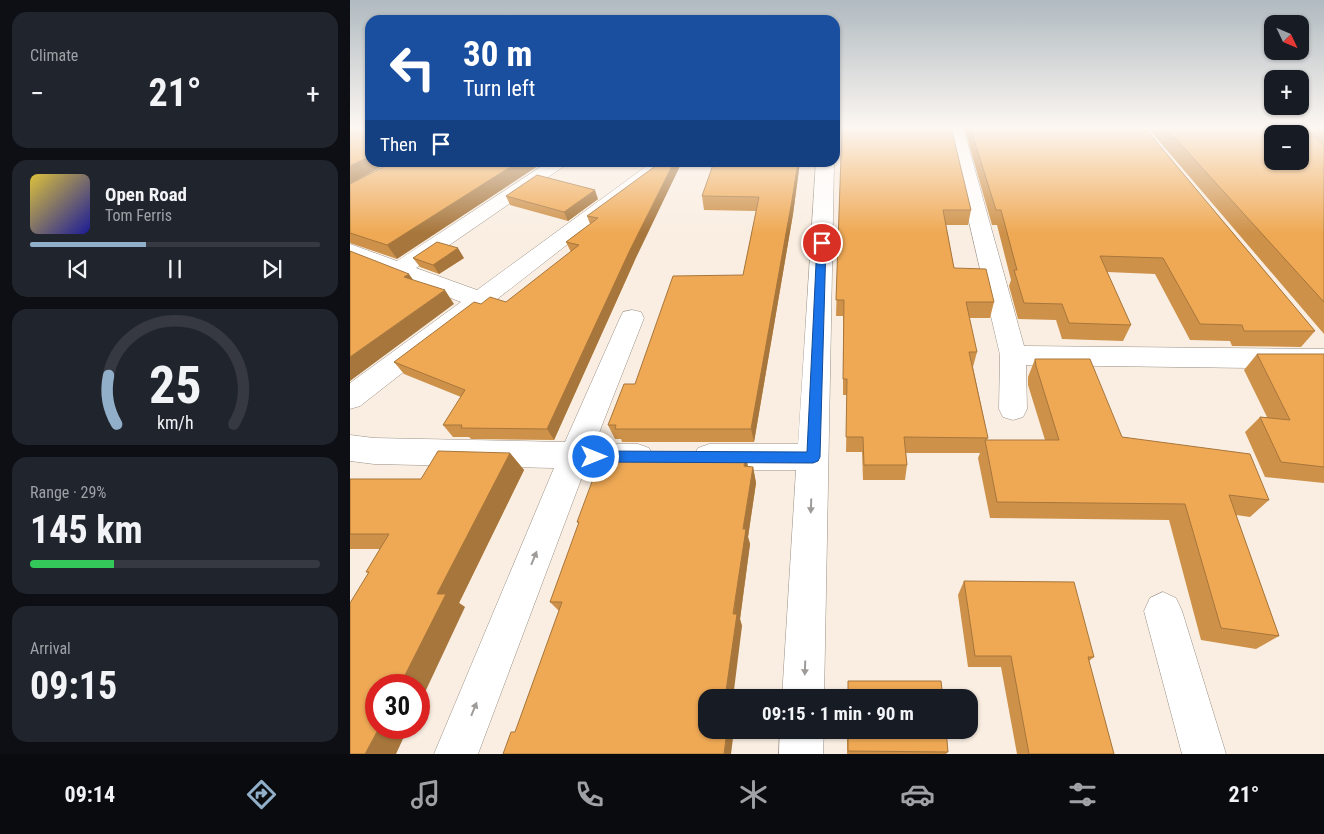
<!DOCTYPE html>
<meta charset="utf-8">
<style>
body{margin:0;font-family:"Roboto Condensed",sans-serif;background:#20242c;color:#f1f3f6;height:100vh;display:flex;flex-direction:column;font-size:19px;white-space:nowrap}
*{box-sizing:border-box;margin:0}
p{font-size:16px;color:#9ea1a6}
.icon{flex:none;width:28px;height:28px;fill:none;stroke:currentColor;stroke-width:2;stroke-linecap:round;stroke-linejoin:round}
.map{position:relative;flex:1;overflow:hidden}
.side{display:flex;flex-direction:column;gap:12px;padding:12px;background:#0d0f14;width:350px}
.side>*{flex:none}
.guide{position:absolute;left:15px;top:15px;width:475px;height:152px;border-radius:15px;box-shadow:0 1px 4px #0004;background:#1a4fa0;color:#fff;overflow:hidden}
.needle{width:32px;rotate:134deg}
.fabs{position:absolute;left:914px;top:15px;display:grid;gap:10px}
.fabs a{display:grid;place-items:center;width:45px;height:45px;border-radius:10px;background:#171b24;box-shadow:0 1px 4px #0004;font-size:25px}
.speed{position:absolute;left:15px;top:674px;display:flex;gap:10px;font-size:25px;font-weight:700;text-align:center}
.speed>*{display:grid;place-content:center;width:65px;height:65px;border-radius:50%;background:#171b24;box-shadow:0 1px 4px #0004;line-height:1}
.speed .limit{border:8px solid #d22;background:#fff;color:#111}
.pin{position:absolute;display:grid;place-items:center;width:42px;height:42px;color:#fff;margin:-21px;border:2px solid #fff;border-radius:50%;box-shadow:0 1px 5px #0007}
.me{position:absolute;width:55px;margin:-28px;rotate:90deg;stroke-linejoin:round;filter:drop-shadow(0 0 4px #0008)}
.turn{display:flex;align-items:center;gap:18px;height:105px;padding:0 15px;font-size:22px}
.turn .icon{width:65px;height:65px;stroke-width:2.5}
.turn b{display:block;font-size:35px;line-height:42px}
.then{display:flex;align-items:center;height:48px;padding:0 15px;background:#0003;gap:10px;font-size:19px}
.big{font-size:38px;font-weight:700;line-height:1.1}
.side .tile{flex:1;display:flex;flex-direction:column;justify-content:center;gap:8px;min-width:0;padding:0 18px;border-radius:15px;background:#20242c}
.side .dial{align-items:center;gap:0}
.dial svg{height:130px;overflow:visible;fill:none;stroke:#363941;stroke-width:7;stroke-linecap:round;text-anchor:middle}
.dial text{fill:#f1f3f6;stroke:none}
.song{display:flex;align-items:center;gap:15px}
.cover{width:60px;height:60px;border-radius:8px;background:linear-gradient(135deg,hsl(50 70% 55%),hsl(240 70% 35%))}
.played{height:5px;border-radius:2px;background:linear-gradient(90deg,#92afc9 40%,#363941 40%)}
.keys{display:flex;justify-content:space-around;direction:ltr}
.heat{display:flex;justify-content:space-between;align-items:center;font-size:28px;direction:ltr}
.charge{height:8px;border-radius:4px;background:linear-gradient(90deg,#34c759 29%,#363941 0)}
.trip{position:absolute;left:348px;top:689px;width:280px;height:50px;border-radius:15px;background:#171b24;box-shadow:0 1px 4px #0004;font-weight:700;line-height:50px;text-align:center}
.menu{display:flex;height:80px;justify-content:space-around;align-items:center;background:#090b0e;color:#9ea1a6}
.menu .icon{width:35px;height:35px}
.menu .current{color:#92afc9}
.menu b{font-size:22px;color:#f1f3f6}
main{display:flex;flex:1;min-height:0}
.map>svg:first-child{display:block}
</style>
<main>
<section class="side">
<div class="tile"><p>Climate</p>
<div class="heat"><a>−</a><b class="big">21°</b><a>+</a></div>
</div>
<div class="tile">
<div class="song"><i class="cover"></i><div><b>Open Road</b><p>Tom Ferris</p></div></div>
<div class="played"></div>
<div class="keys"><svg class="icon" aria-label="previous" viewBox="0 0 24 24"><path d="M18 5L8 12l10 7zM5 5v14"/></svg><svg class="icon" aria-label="pause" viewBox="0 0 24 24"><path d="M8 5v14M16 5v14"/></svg><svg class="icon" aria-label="next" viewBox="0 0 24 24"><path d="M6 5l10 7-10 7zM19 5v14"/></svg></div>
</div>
<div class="tile dial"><svg viewBox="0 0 100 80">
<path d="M14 69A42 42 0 1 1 86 69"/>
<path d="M14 69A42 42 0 0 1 9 39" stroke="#92afc9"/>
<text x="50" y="56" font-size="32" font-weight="700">25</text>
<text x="50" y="72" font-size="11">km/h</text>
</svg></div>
<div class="tile"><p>Range · 29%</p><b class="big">145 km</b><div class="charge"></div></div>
<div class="tile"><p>Arrival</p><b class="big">09:15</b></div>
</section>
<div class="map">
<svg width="974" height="754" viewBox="0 0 974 754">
<rect width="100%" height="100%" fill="#faeee2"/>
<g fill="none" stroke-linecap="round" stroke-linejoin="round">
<!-- minor casing -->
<g stroke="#998f84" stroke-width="1">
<path id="minor" d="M597 127H613L674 346 974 349V369L676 365 677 409 673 417 663 420 653 417 649 409 650 355Z
M198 162H220L66 268 127 290 302 162H323L10 406 0 409V383L111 302 0 259V244L47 261Z
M466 162H484L474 698H432L446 470H359L348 466 343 457 348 448 359 444H448Z
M282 310 291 312 294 318 245 443 288 444 299 448 304 457 299 466 288 470 235 469 128 754H84L204 468 24 464 0 461V435L24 438 215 442 270 318 273 312Z
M813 592 826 598 832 611 876 754H832L794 611 800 598Z
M430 730H474L473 754H429Z"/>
</g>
<!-- minor -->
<use href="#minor" fill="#fff" fill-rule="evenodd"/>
</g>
<!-- wall -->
<path fill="#ce9149" d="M492 127 621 210 618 225H596L604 268 644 302 640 318H619L627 352 623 367 638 438 637 440H695L678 385V377L685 359 772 437 919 500 900 517 886 515 929 636 906 649 851 640 819 520 640 518 628 458 630 453H556L557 465 555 480H513L512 452H496L497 395H493V316H486Z
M614 127H794L965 331 951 347 882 346 880 341 840 340 805 274 757 272 781 325 773 341 712 339 706 320 668 319 659 286 661 280 647 225H642Z
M797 127H974V334Z
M311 162 284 262 204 440 121 439 119 437H103L93 425 111 397 54 374 44 362 131 304 156 302 221 252 216 242 240 224 237 216Z
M364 162H450L443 214 404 442H272L271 439H265L258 425 285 384 393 275 406 211 354 210 352 196Z
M0 184 47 259 0 243Z
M156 196 248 199 218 221 160 205Z
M63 258H114L89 274 70 267Z
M907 354H974V483L915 477 895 432 910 417H917L894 370Z
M160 453 174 470 109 603 115 607 16 572 30 549H0V479H71Z
M398 467H403L406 483 398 537 400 544 390 619 392 626 165 732 209 611 200 602 229 524 227 522Z
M614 581 744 657 739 661 764 754H667L651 667H618L608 595Z
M497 730H596L598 752 596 754H497Z"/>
<!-- shaded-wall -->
<path fill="#a7763c" d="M20 156V162H40L0 184V166Z
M168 162H194L47 259 37 245Z
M324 162H332L284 262 204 440 197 429 280 250Z
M448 162H450L443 214 404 442 401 429Z
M245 190 248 199 218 221 214 212Z
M108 248 114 258 89 274 83 265Z
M59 274 69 288 54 277Z
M95 290 104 304 0 381V357Z
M160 453 174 470 109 603 115 607 69 705V685H50L87 594Z
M396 455 399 472 394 466Z
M403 467 406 483 398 537 400 544 390 619 392 626 383 698H375L393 529Z
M29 728H58L46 754H15Z
M377 730H384L381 754H374Z"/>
<!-- building -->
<path fill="#efa955" stroke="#a7763c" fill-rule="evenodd" d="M0 127H20V156L0 166Z
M492 127H601L621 210H593L604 268 636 269 644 302H616L627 352H619L638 438 554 437 557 465H514L513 437H496L497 379H493L494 300H486Z
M620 127H794L965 331H894L892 325 850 324 813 258 750 256 781 325 719 323 712 304 674 303 664 270H667L651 210H646Z
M815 127H957V131L974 145V302ZM922 134H950V161H922Z
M43 162H168L37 245 0 233V184Z
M311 162H324L280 250 197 429 111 428 112 425H93L115 390 44 362 124 302 131 304 140 297 156 302 229 245 216 242 248 218 237 216Z
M364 162H448L442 200 401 429H265L266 425H258L274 384H285L323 276 393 275 409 197 352 196Z
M187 175 245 190 214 212 156 196Z
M87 242 108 248 83 265 63 258Z
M0 251 59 274 54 277 95 290 0 357Z
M907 354H974V467L931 462 910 417 940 420Z
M685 359H740L772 437 900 454 919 500 879 495 929 636 871 628 835 504 647 502 635 440H709L686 366Z
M88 451 160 453 87 594H96L50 685H26V728H29L15 754H0V603L19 572H16L39 534H0V479H71Z
M252 455H396L394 466 403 467 393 529H396L383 614H387L375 698H356V730H377L374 754H153L161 732H165L212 602H200L229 522H227Z
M614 581 724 582 744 657H738L764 754H679L661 656H625Z
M498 681H591L593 698H498Z
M498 730H596L598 752 498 751Z"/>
<!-- one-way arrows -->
<defs><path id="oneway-solid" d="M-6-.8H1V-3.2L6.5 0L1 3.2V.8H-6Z" transform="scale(1.25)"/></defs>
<g fill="#9e9b99">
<use href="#oneway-solid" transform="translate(461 506) rotate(92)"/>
<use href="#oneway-solid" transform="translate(184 558) rotate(-68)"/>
<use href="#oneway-solid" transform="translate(455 668) rotate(92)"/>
<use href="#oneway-solid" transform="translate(124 709) rotate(-68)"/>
</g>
<!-- sky -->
<linearGradient id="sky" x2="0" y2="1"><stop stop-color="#b0bac0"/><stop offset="0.55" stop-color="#fdf7f2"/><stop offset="1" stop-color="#fdf7f2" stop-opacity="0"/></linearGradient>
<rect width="974" height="233" fill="url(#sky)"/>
<!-- route -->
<path fill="#1a73e8" stroke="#114b97" d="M472 240 476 243 470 457 468 461 463 463 244 462 240 461 238 457 240 453 244 451 457 452 467 243Z"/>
</svg>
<div class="fabs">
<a><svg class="needle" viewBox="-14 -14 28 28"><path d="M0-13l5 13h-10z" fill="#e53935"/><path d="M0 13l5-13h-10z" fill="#9ea1a6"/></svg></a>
<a>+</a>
<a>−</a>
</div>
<div class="speed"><div class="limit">30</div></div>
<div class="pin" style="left:472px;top:243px;background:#d93025"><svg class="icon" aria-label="arrive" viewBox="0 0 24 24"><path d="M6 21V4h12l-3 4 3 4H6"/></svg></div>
<svg class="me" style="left:244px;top:457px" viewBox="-20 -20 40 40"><circle r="17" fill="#1a73e8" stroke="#fff" stroke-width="3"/><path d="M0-11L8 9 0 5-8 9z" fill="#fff"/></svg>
<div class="trip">09:15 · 1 min · 90 m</div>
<div class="guide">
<div class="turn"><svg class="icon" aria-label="left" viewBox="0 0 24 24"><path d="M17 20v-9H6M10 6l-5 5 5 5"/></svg><div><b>30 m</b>Turn left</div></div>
<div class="then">Then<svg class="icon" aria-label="arrive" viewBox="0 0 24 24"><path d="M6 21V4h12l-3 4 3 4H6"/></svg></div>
</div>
</div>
</main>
<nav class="menu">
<b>09:14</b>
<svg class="icon current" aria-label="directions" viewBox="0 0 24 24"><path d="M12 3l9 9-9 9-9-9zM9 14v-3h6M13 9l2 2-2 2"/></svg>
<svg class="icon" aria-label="music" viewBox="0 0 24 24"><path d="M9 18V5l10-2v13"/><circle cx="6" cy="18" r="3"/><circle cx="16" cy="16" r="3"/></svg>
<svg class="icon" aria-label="phone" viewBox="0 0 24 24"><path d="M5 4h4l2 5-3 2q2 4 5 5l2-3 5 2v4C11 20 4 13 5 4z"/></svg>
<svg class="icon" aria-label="climate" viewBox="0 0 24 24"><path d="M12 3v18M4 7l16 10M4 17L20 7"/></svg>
<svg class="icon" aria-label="car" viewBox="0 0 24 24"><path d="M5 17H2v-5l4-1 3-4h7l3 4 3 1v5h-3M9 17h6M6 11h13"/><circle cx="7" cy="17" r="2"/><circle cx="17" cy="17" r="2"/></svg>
<svg class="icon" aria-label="filters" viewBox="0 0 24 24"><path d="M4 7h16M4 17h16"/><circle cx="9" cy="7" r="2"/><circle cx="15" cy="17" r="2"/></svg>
<b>21°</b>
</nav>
